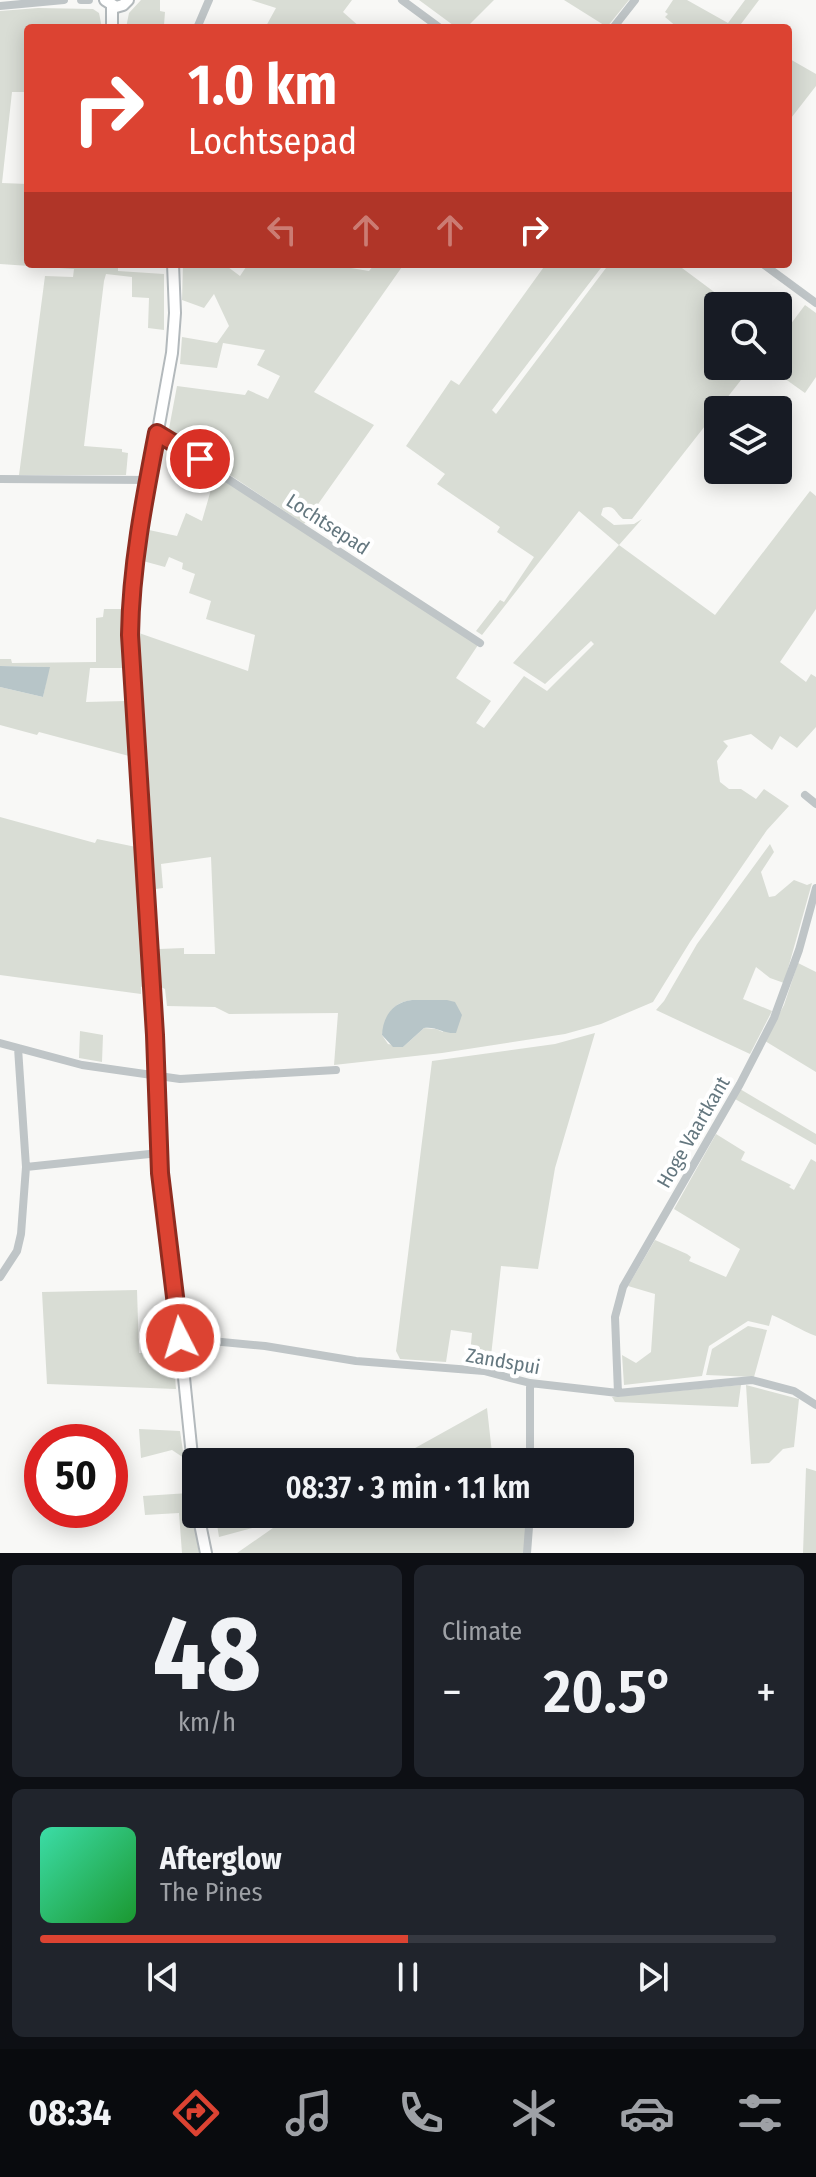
<!DOCTYPE html>
<meta charset="utf-8">
<style>
body{margin:0;font-family:"Fira Sans Condensed",sans-serif;background:#20242c;color:#f1f3f6;height:100vh;display:flex;flex-direction:column;font-size:30px;white-space:nowrap}
*{box-sizing:border-box;margin:0}
p{font-size:26px;color:#9ea1a6}
.icon{flex:none;width:44px;height:44px;fill:none;stroke:currentColor;stroke-width:2;stroke-linecap:round;stroke-linejoin:round}
.map{position:relative;height:1553px;overflow:hidden}
.panel{display:flex;flex-direction:column;gap:12px;padding:12px;background:#0d0f14;flex:1}
.panel>*{flex:none}
.top-card{position:absolute;left:24px;top:24px;width:768px;height:244px;border-radius:8px;box-shadow:0 4px 20px #0003;background:#dc4332;color:#fff;overflow:hidden}
.controls{position:absolute;left:704px;top:292px;display:grid;gap:16px}
.controls a{display:grid;place-items:center;width:88px;height:88px;border-radius:8px;background:#171b24;box-shadow:0 4px 20px #0003;font-size:40px}
.speed{position:absolute;left:24px;top:1424px;display:flex;gap:16px;font-size:40px;font-weight:700;text-align:center}
.speed>*{display:grid;place-content:center;width:104px;height:104px;border-radius:50%;background:#171b24;box-shadow:0 4px 20px #0003;line-height:1}
.speed .limit{border:12px solid #d22;background:#fff;color:#111}
.pin{position:absolute;display:grid;place-items:center;width:68px;height:68px;color:#fff;margin:-34px;border:4px solid #fff;border-radius:50%;box-shadow:0 2px 8px #0007}
.me{position:absolute;width:88px;margin:-44px;rotate:355deg;stroke-linejoin:round;filter:drop-shadow(0 0 6px #0008)}
.turn{display:flex;align-items:center;gap:28px;height:168px;padding:0 32px;font-size:36px}
.turn .icon{width:104px;height:104px;stroke-width:2.5}
.turn b{display:block;font-size:56px;line-height:68px}
.lanes{display:flex;align-items:center;height:76px;padding:0 32px;background:#0003;justify-content:center;gap:40px;direction:ltr}
.lanes .off{opacity:.35}
.big{font-size:60px;font-weight:600;line-height:1.1}
.panel .widget{flex:1;display:flex;flex-direction:column;justify-content:center;gap:12px;min-width:0;padding:0 28px;border-radius:12px;background:#20242c}
.panel .dial{align-items:center;gap:0}
.dial b{font-size:104px;line-height:1}
.song{display:flex;align-items:center;gap:24px}
.cover{width:96px;height:96px;border-radius:12px;background:linear-gradient(135deg,hsl(160 70% 55%),hsl(130 70% 35%))}
.played{height:8px;border-radius:4px;background:linear-gradient(90deg,#dc4332 50%,#363941 50%)}
.keys{display:flex;justify-content:space-around;direction:ltr}
.heat{display:flex;justify-content:space-between;align-items:center;font-size:44px;direction:ltr}
.panel .tiles{flex:1;display:grid;gap:12px;grid-template-columns:1fr 1fr}
.widget:last-child{grid-column:span 2}
.trip{position:absolute;left:182px;top:1448px;width:452px;height:80px;border-radius:8px;background:#171b24;box-shadow:0 4px 20px #0003;font-weight:600;line-height:80px;text-align:center}
.menu{display:flex;height:128px;justify-content:space-around;align-items:center;background:#090b0e;color:#9ea1a6}
.menu .icon{width:56px;height:56px}
.menu .on{color:#dc4332}
.menu b{font-size:36px;color:#f1f3f6}
.map>svg:first-child{display:block}
</style>
<div class="map">
<svg width="816" height="1553" viewBox="0 0 816 1553">
<rect width="100%" height="100%" fill="#f8f8f6"/>
<!-- green -->
<path fill="#d9ddd5" fill-rule="evenodd" d="M141 0H160V11L165 12 164 25 185 28H126L129 13Z
M251 0H352L343 12 361 28H265L276 8Z
M419 0H494L466 28H457Z
M564 0H629L607 27Z
M673 0H687L728 23 745 0H759L738 28H678L665 17 668 14 665 12Z
M38 8 93 9 99 13 102 28H28V92H12L2 183 28 184V264H118V271L164 274V330L148 328 149 298 132 297V277L106 274 104 281 84 446 122 449V452L128 453 126 475H19L45 276 73 277 74 269 0 264V11Z
M788 58 816 74V86L788 122Z
M183 264H224L240 276 248 264H348L351 268 369 271 375 264H404L314 392 374 425 304 524 168 434 177 386 245 395 248 390 268 399 280 376 257 365 265 350 223 343 217 368 180 364 182 337 217 343 229 326 214 294 204 308 182 300Z
M546 264H604L492 410 496 414 609 264H684L682 268 733 306H718V366H752L636 514 632 519H623C615 513 615 504 603 508L601 515 614 525 634 524 642 519 619 545 715 615 810 491 816 496V609L780 662 806 682 811 674 816 677V727L797 748 780 736 772 750 751 734 723 741 728 746 717 761 720 782 729 789H741L756 799 764 789 789 806 767 830 690 942 653 1002 601 1024 565 1034 442 1053 334 1065 338 1013 229 1014 215 1007 167 1006 165 989 161 987 159 949 184 948V954H215L211 857 161 864 163 888 156 889 139 633 248 671 255 635 206 619 211 601 189 593 195 574 182 569 183 563 169 557 165 567 143 561 149 530 177 536 186 513 202 521 216 472 478 645 456 678 491 701 476 723 484 728 524 676 547 691 594 644 591 641 545 684 513 663 619 545 579 511 482 635 476 631 500 600 504 602 534 557 497 532 500 527 437 484 445 474 406 446 451 380 459 385ZM412 1000 429 1002 443 1032 436 1029 424 1028 403 1047 388 1044 382 1035C387 1016 390 1003 412 1000Z
M805 305 816 313V377L805 393 767 366H778V341Z
M104 609H122L124 668H90L86 702 126 701 129 756 39 732 37 735 0 725V687L43 697 49 667 0 666V659H11L12 663 96 662V618L103 617Z
M0 817 95 843 97 839 136 847 144 986 141 987V994L0 975Z
M770 844 774 852 761 872 769 897 775 896 794 880 807 885 812 883 784 983 770 978 756 967 743 999 772 1011 750 1054 656 1010 664 1001 697 944Z
M798 963 816 972V1072L765 1041 784 1005Z
M80 1031 103 1035 102 1062 79 1058Z
M595 1033 555 1168 538 1269 501 1266 490 1365H469L472 1333 451 1330 446 1362 400 1359 396 1351 432 1061 555 1044Z
M740 1089 816 1134V1145L735 1099Z
M716 1134 745 1152 741 1160 791 1185 789 1187 794 1190 811 1159 816 1162V1336C800 1330 789 1322 772 1315L769 1326 748 1321 709 1346 702 1376 624 1385 622 1355 636 1363 651 1352 655 1294 628 1286 655 1240 687 1254 691 1257 689 1261 726 1277 740 1249 674 1209Z
M137 1290 139 1353H173L176 1389 47 1384 42 1292Z
M748 1326 767 1330 754 1377 706 1375 712 1349Z
M741 1385 738 1407 615 1402 612 1397Z
M746 1385 799 1399 794 1447 783 1449 769 1463 751 1464Z
M487 1408 493 1462H390Z
M139 1429 180 1431 184 1458 172 1450 141 1458Z
M806 1468 816 1471V1553H803Z
M189 1493 199 1553H182L179 1513 145 1515 143 1496Z
M234 1514H261L263 1525 219 1537 216 1518Z
M293 1514H527L524 1553H237Z"/>
<!-- water -->
<path fill="#b7c5c8" d="M0 666 50 667 43 697 0 687Z
M412 1000H447L455 1002 462 1015 456 1033C444 1034 436 1026 424 1028L403 1047H393L382 1035C383 1016 393 1002 412 1000Z"/>
<g fill="none" stroke-linecap="round" stroke-linejoin="round">
<!-- major casing -->
<g stroke="#b3b9bc" stroke-width="14">
<path id="major" d="M105 0 116 7 123 5 128 0
M112 6V28
M173 264 175 313 172 353 132 574 130 635 153 993 160 1173 177 1309 196 1495
M198 1514 206 1553"/>
</g>
<!-- minor -->
<path stroke="#bfc5c7" stroke-width="8" d="M81 0H89
M402 0 440 28
M0 6 64 0
M197 28 209 0
M613 28 635 0
M763 264 816 303
M157 433 480 643
M0 479 148 480
M805 795 816 804
M0 1043 82 1065 180 1079 336 1070
M26 1167 159 1153
M0 1277 17 1251 21 1234 26 1167 18 1048
M180 1338 265 1346 356 1361 484 1371 530 1383 618 1393 752 1380 794 1391 816 1405
M618 1393 615 1317 623 1287 740 1084 774 1018 799 950 816 888
M530 1462V1383
M527 1553 530 1514"/>
<!-- major -->
<use href="#major" stroke="#fff" stroke-width="10"/>
</g>
<g fill="none" stroke-linecap="round" stroke-linejoin="round">
<!-- route casing -->
<g stroke="#8f2c20" stroke-width="20">
<path id="route" d="M180 1338 160 1173 155 1035 130 635C131 567 144 500 157 433L200 459"/>
</g>
<!-- route -->
<use href="#route" stroke="#dc4332" stroke-width="14"/>
</g>
<g text-anchor="middle" dominant-baseline="central" stroke-width="8" stroke-linejoin="round" paint-order="stroke">
<!-- street labels -->
<g font-size="20" fill="#64777f" stroke="#fff">
<text transform="translate(328 524) rotate(33)">Lochtsepad</text>
<text transform="translate(693 1132) rotate(-60)">Hoge Vaartkant</text>
<text transform="translate(503 1361) rotate(10)">Zandspui</text>
</g>
</g>
</svg>
<div class="controls">
<a><svg class="icon" aria-label="search" viewBox="0 0 24 24"><circle cx="10" cy="10" r="6"/><path d="M15 15l6 6"/></svg></a>
<a><svg class="icon" aria-label="layers" viewBox="0 0 24 24"><path d="M12 4l9 5-9 5-9-5zM3 14l9 5 9-5"/></svg></a>
</div>
<div class="speed"><div class="limit">50</div></div>
<div class="pin" style="left:200px;top:459px;background:#d93025"><svg class="icon" aria-label="arrive" viewBox="0 0 24 24"><path d="M6 21V4h12l-3 4 3 4H6"/></svg></div>
<svg class="me" style="left:180px;top:1338px" viewBox="-20 -20 40 40"><circle r="17" fill="#dc4332" stroke="#fff" stroke-width="3"/><path d="M0-11L8 9 0 5-8 9z" fill="#fff"/></svg>
<div class="trip">08:37 · 3 min · 1.1 km</div>
<div class="top-card">
<div class="turn"><svg class="icon" aria-label="right" viewBox="0 0 24 24"><path d="M7 20v-9h11M14 6l5 5-5 5"/></svg><div><b>1.0 km</b>Lochtsepad</div></div>
<div class="lanes"><svg class="icon off" aria-label="left" viewBox="0 0 24 24"><path d="M17 20v-9H6M10 6l-5 5 5 5"/></svg><svg class="icon off" aria-label="ahead" viewBox="0 0 24 24"><path d="M12 20V5M6 11l6-6 6 6"/></svg><svg class="icon off" aria-label="ahead" viewBox="0 0 24 24"><path d="M12 20V5M6 11l6-6 6 6"/></svg><svg class="icon" aria-label="right" viewBox="0 0 24 24"><path d="M7 20v-9h11M14 6l5 5-5 5"/></svg></div>
</div>
</div>
<section class="panel">
<div class="tiles">
<div class="widget dial"><b>48</b><p>km/h</p></div>
<div class="widget"><p>Climate</p>
<div class="heat"><a>−</a><b class="big">20.5°</b><a>+</a></div>
</div>
<div class="widget">
<div class="song"><i class="cover"></i><div><b>Afterglow</b><p>The Pines</p></div></div>
<div class="played"></div>
<div class="keys"><svg class="icon" aria-label="previous" viewBox="0 0 24 24"><path d="M18 5L8 12l10 7zM5 5v14"/></svg><svg class="icon" aria-label="pause" viewBox="0 0 24 24"><path d="M8 5v14M16 5v14"/></svg><svg class="icon" aria-label="next" viewBox="0 0 24 24"><path d="M6 5l10 7-10 7zM19 5v14"/></svg></div>
</div>
</div>
</section>
<nav class="menu">
<b>08:34</b>
<svg class="icon on" aria-label="directions" viewBox="0 0 24 24"><path d="M12 3l9 9-9 9-9-9zM9 14v-3h6M13 9l2 2-2 2"/></svg>
<svg class="icon" aria-label="music" viewBox="0 0 24 24"><path d="M9 18V5l10-2v13"/><circle cx="6" cy="18" r="3"/><circle cx="16" cy="16" r="3"/></svg>
<svg class="icon" aria-label="phone" viewBox="0 0 24 24"><path d="M5 4h4l2 5-3 2q2 4 5 5l2-3 5 2v4C11 20 4 13 5 4z"/></svg>
<svg class="icon" aria-label="climate" viewBox="0 0 24 24"><path d="M12 3v18M4 7l16 10M4 17L20 7"/></svg>
<svg class="icon" aria-label="car" viewBox="0 0 24 24"><path d="M5 17H2v-5l4-1 3-4h7l3 4 3 1v5h-3M9 17h6M6 11h13"/><circle cx="7" cy="17" r="2"/><circle cx="17" cy="17" r="2"/></svg>
<svg class="icon" aria-label="filters" viewBox="0 0 24 24"><path d="M4 7h16M4 17h16"/><circle cx="9" cy="7" r="2"/><circle cx="15" cy="17" r="2"/></svg>
</nav>
